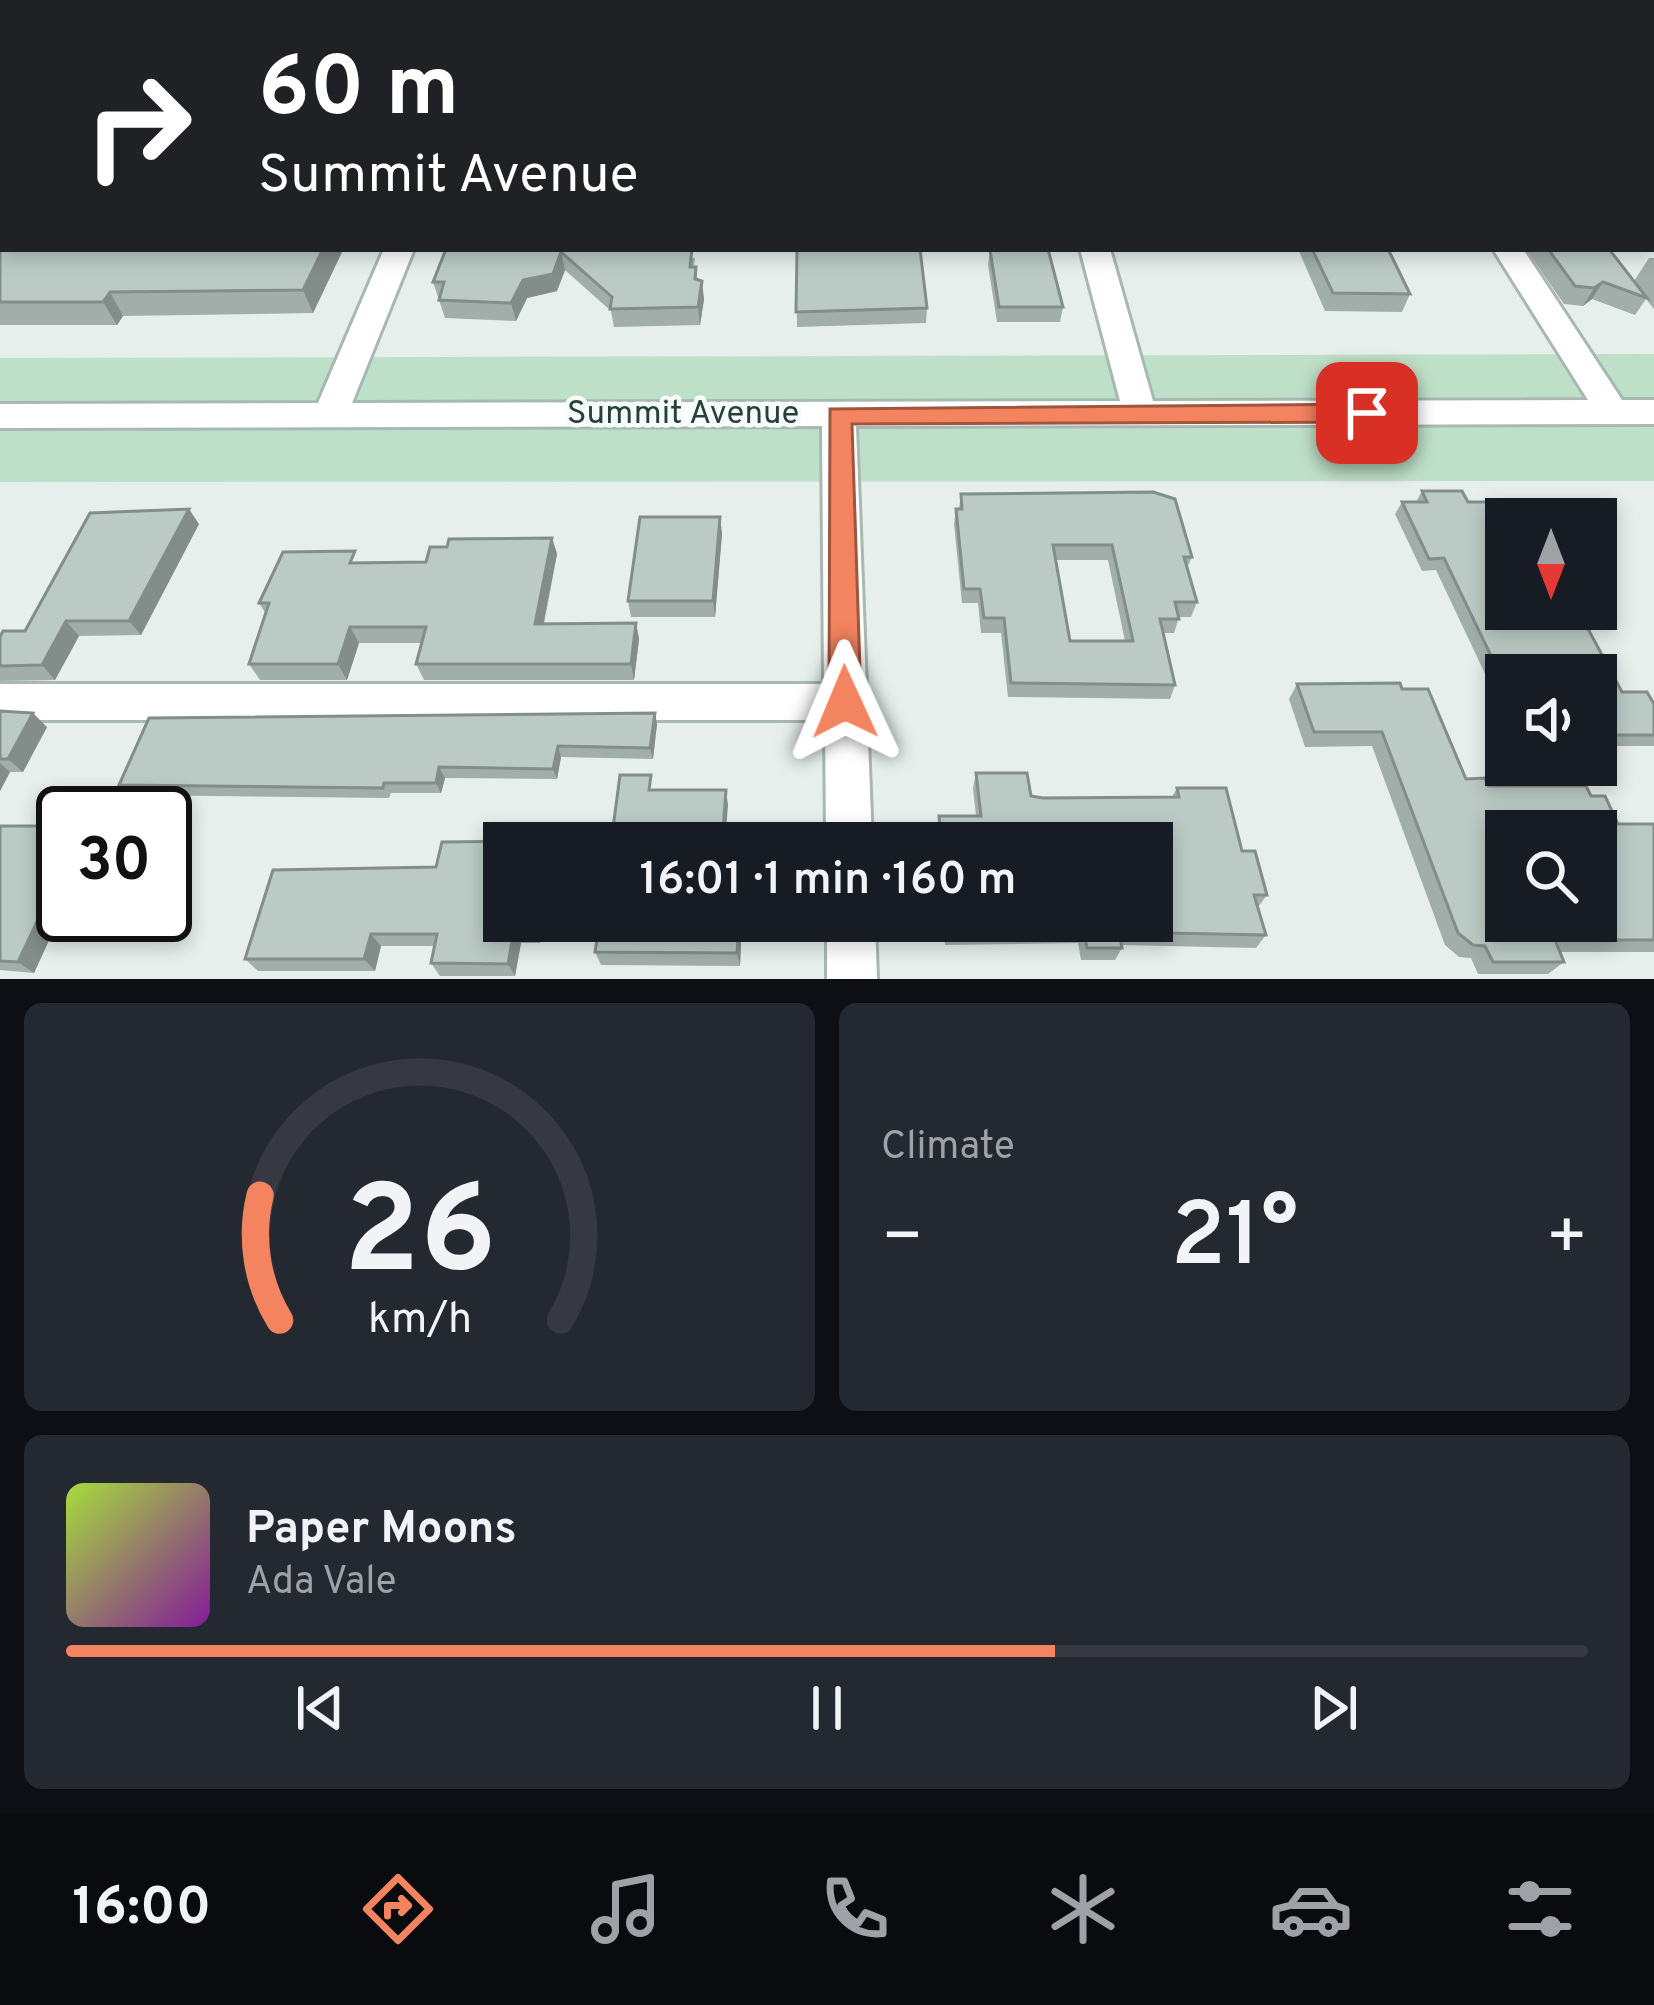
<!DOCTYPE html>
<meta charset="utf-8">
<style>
body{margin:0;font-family:Overpass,sans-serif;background:#242831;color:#f1f3f6;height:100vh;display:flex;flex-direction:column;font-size:45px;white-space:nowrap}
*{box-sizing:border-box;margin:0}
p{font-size:39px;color:#9ea1a6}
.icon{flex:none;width:66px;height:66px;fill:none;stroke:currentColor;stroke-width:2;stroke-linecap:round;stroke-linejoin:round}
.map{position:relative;height:979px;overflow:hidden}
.side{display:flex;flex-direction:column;gap:24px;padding:24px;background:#0d0f14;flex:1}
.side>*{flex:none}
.banner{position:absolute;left:0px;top:0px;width:1656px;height:252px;box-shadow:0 6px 18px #0003;background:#202124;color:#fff;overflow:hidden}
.needle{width:78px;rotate:180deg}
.fabs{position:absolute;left:1485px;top:498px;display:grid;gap:24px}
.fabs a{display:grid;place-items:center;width:132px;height:132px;border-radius:0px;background:#171b24;box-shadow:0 6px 18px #0003;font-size:60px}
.speed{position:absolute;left:36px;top:786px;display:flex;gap:24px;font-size:60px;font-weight:700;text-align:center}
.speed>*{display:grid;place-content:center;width:156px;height:156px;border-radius:50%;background:#171b24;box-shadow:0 6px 18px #0003;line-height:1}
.speed .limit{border:6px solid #111;border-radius:18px;background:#fff;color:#111}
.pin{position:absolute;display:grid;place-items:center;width:102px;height:102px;color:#fff;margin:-51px;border-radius:24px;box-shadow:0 6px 18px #0006}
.me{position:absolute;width:132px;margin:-66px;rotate:359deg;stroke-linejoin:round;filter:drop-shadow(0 0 9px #0008)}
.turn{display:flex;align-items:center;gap:42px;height:252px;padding:0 60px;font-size:54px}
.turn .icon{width:156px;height:156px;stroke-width:2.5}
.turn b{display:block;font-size:84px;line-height:102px}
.big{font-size:90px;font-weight:600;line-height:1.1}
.side .widget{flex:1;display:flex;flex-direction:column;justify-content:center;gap:18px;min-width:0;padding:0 42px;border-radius:18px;background:#242831}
.side .dial{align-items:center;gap:0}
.dial svg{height:312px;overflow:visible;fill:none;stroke:#363941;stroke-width:7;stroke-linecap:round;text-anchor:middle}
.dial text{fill:#f1f3f6;stroke:none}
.song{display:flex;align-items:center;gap:36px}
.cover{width:144px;height:144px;border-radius:18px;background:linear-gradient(135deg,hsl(80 70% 55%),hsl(290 70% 35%))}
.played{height:12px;border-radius:6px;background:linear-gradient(90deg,#f4845f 65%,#363941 65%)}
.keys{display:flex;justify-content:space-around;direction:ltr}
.heat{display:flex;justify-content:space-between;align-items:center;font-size:66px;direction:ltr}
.side .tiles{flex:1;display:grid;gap:24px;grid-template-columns:1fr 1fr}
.widget:last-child{grid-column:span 2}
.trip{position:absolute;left:483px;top:822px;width:690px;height:120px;border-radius:0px;background:#171b24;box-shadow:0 6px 18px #0003;font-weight:600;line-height:120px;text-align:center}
.tab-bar{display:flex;height:192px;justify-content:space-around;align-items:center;background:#090b0e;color:#9ea1a6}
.tab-bar .icon{width:84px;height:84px}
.tab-bar .current{color:#f4845f}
.tab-bar b{font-size:54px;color:#f1f3f6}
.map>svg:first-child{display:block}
</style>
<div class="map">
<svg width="1654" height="979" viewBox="0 0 1654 979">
<rect width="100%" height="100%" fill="#e6efeb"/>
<!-- green -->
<path fill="#bfe0c8" d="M1654 354V481L0 482V358Z"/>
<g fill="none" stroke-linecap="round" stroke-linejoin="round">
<!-- minor casing -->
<g stroke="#a8b8b2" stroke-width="6">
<path id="minor" d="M56 0H97L95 3Z
M382 0H412L414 3H384Z
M744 0H768L742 3Z
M977 0H1000L1002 3H979Z
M1172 0H1194L1196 3H1174Z
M1653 102 1654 103V119L1653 118Z
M1653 167H1654V183H1653Z
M384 249H414L352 403 1120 401 1080 249H1110L1153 401 1588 400 1493 249H1523L1622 400H1654V424L856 426 872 843H826L825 720H0V684H824L822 426 0 428V404L318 403Z
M827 921H875L877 979H827Z"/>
</g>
<!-- major casing -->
<g stroke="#c2cac8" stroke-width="6">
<path id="major" d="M1393 0H1421L1423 3H1395Z
M1653 19H1654V33H1653Z"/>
</g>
<!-- minor -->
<use href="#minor" fill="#fff" fill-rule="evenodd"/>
<!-- major -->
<use href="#major" fill="#6aa596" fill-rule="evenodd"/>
</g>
<!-- wall -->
<path fill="#a1aea9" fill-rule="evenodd" d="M802 0H839V3H802Z
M876 0H942V3H876Z
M1028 0H1072V3H1029Z
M1213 0H1294L1289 2 1290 3H1235L1234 1Z
M0 170 342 252 313 313 123 316 117 325H0Z
M446 249 695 258 694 267 704 299 700 325 614 327 611 311 565 270 557 291 527 298 516 321 445 318 433 282Z
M797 249 927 308 926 323 797 327Z
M999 249H1048L1063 307 1060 322H997L988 265 990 250Z
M1298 249H1388L1410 294 1402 312 1325 311Z
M1526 249H1609L1634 281 1649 258H1654V309L1646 299 1635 315 1592 299 1583 306 1564 304Z
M1422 491 1468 502 1506 523V570L1536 627 1622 692 1654 704V746H1596V675H1506V697H1496L1436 570 1422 571 1395 514 1402 502H1416Z
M961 494 1192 557 1187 568 1197 602 1191 617H1179L1174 633H1163L1175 685 1170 699 1008 697 1001 633H981L978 603H962L954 524 956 509H959ZM1056 560H1108L1125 641H1070Z
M720 517 722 534 715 617H631L628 601Z
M199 524 141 635 79 636 55 680 0 681V637L25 631Z
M552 538 557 554 544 624 636 623 639 639 634 680H424L416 664 421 643H359L347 680H260L249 664 266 614 259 603 360 563 426 562 447 547Z
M1297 684 1402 689 1466 779 1488 786 1591 796 1618 824H1654V952H1560L1564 962 1548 974H1478L1471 958 1459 957 1445 945 1372 746 1305 747 1289 699Z
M0 711 47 727 23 772H10L0 791Z
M655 713 657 724 653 759 561 757 557 779 445 778 441 793H391L389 798 129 795 119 785Z
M976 773 1031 796 1043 798 1172 797 1177 788 1242 851 1267 895 1258 907 1266 935 1256 948 1122 945V948L1115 960H1081L1078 943 945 945 943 921H1152V843H937V830L939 816H976L973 788Z
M0 826 63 915H70L66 925H56L34 973 0 970Z
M273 870 504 921H543L540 943H521L515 976H440L431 963 434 946H381L375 971H258L245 959Z
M742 921 740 966 601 965 595 952Z"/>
<!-- shaded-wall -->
<path fill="#838d89" d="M0 129H3V147L0 148Z
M323 249H341L342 252 313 313 303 290Z
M561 252 565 270 557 291 527 298 516 321 511 303 523 280Z
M702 281 704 299 700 325 698 307Z
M1603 282 1592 299 1583 306 1594 288Z
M110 292 123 316 117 325 103 302Z
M189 509 199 524 141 635 129 621Z
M720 517 722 534 715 617 713 601Z
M552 538 557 554 540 640 535 624Z
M66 621 79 636 55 680 42 665Z
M636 623 639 639 634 680 631 664Z
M350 627 359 643 347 680 338 664Z
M33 713 47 727 23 772 8 759Z
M655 713 657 724 653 759 650 748Z
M558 746 561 757 557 779 553 769Z
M0 763 10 772 0 791Z
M439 767 445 778 441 793 436 783Z
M726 790 728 805 725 843 723 831Z
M63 887V915H70L66 925 51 913Z
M41 913 56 925 34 973 18 962Z
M535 921H543L540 943 534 930Z
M739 921H742L740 966 737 953Z
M514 930 521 943 515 976 508 964Z
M371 934 381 946 375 971 364 959Z"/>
<!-- building -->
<path fill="#bbcac4" stroke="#838d89" stroke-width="3" fill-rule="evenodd" d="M1245 0H1288L1290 3H1247Z
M3 92V129H0V93Z
M0 170H3V249H323L303 290 110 292 103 302H0Z
M446 249H692L690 267H696L695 279 702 281 698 307 610 309 612 297 561 252 553 274 523 280 511 303 439 300 444 282H433Z
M797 249H920L927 308 796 312Z
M1004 249H1048L1063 307H999L990 250Z
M1312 249H1388L1410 294 1333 293Z
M1548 249H1609L1647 298 1603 282 1594 288 1575 286Z
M1422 491H1462L1468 502H1494L1506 523V559H1499L1506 572V609H1526L1536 627H1587L1622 692H1647L1654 704V735H1596V675H1506L1505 685 1444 558 1429 559 1402 502H1427Z
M1153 492 1175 499 1192 557H1184L1197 602H1175L1179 619H1160L1175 685 1011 683 1004 618H984L980 589H964L956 509H962L961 494ZM1053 545H1112L1133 641H1070Z
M189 509 129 621H66L42 665 0 666V637L3 631H25L90 513Z
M640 517H720L713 601H628Z
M552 538 535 624 636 623 631 664H416L426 627H350L338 664H249L269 603H259L283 552 355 551 350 563 426 562 430 547H447L449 539Z
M1400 683 1402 689H1428L1466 779 1485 778 1488 786H1586L1591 796H1605L1618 824H1654V940H1555L1564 962H1493L1485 946 1473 945 1458 933 1382 732H1314L1297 684ZM1506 831H1596V921H1506Z
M0 711 33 713 8 759H0Z
M655 713 650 748 558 746 553 769 439 767 436 783H384L383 788 119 785 149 718Z
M976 773H1027L1031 796 1043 798 1179 797 1177 788H1226L1242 851H1255L1267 895H1254L1266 935 1119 932 1122 948H1087L1084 931 948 932 947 921H1152V843H941L939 816H981Z
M620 775H651L649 790H726L723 831H744L743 843H611Z
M0 826H63V856L57 870H63V887L51 913H41L18 962 0 961Z
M547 841V843H504V921H535L534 930H514L508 964 431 963 437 934H371L364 959H245L273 870 436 867 442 842Z
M600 921H739L737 953 595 952Z"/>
<!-- route -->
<path fill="#f4845f" stroke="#9f563e" stroke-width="3" d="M1367 404 1380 413 1367 422 852 424 861 702 856 712H834L829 702 830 409Z"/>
<g text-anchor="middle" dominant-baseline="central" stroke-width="9" stroke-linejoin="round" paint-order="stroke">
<!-- street labels -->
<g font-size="33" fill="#24423a" stroke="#f7fbf9">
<text x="683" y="415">Summit Avenue</text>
</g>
</g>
</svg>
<div class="fabs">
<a><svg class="needle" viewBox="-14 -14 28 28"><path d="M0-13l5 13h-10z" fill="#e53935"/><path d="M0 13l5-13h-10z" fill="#9ea1a6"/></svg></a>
<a><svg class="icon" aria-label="sound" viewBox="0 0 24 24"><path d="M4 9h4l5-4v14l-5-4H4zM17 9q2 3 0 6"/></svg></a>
<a><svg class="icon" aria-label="search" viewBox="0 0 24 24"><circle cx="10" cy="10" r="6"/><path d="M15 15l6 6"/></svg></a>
</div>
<div class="speed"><div class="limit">30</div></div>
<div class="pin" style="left:1367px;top:413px;background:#d93025"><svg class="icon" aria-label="arrive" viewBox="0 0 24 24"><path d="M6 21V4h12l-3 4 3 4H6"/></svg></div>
<svg class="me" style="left:845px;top:702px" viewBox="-20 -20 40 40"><path d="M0-17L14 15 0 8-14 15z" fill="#f4845f" stroke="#fff" stroke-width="4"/></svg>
<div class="trip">16:01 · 1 min · 160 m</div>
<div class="banner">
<div class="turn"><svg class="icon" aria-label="right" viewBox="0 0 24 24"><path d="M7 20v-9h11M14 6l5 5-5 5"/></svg><div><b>60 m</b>Summit Avenue</div></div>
</div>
</div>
<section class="side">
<div class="tiles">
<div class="widget dial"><svg viewBox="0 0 100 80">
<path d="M14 69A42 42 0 1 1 86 69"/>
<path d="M14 69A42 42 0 0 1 9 37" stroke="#f4845f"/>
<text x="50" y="56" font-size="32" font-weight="700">26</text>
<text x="50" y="72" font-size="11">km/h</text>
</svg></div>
<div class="widget"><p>Climate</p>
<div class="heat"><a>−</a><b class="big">21°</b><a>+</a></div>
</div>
<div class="widget">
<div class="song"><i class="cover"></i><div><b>Paper Moons</b><p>Ada Vale</p></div></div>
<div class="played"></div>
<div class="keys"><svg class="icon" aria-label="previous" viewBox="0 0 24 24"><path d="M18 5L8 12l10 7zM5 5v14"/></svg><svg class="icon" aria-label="pause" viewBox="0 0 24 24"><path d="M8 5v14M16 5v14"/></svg><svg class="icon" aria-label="next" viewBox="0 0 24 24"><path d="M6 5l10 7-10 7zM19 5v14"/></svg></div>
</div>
</div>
</section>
<nav class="tab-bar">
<b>16:00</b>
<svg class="icon current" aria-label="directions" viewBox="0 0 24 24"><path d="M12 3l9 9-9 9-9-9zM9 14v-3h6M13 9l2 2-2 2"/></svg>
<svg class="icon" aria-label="music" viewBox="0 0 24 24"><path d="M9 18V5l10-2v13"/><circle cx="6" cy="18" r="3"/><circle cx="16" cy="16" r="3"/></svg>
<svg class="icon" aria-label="phone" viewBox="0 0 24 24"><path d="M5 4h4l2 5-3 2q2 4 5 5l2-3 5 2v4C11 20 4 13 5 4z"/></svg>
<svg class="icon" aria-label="climate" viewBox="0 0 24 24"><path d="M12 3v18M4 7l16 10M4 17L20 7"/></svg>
<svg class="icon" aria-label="car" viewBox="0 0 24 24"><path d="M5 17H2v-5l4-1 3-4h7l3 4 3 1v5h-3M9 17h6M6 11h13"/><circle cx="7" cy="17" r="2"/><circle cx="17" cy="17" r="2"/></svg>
<svg class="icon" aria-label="filters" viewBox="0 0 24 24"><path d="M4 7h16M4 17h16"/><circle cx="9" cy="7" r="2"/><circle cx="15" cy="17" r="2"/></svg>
</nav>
